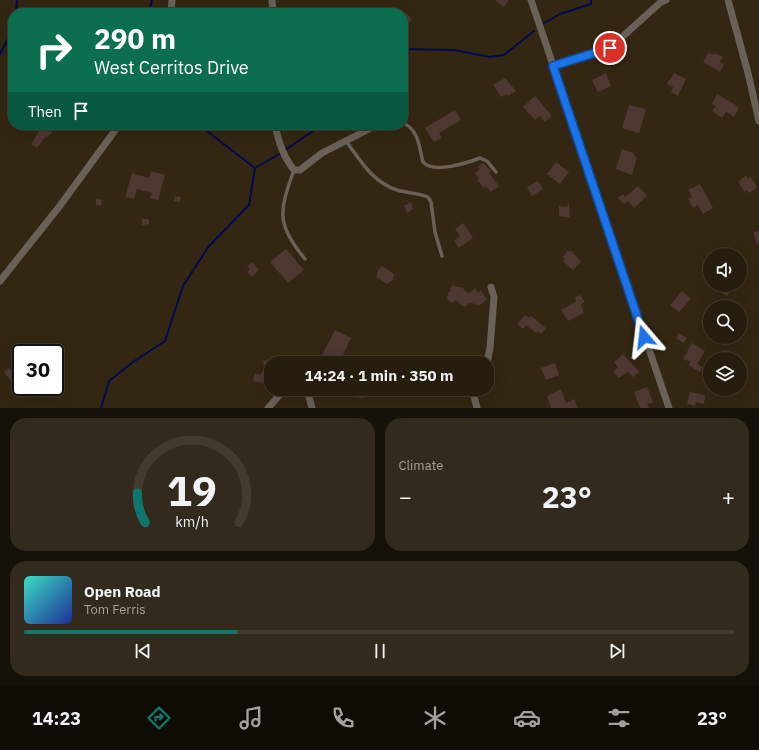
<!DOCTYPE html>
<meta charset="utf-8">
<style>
body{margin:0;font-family:"IBM Plex Sans",sans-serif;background:#322a1c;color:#f1f3f6;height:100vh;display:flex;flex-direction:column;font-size:15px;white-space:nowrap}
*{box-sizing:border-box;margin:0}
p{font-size:13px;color:#a4a29e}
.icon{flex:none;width:22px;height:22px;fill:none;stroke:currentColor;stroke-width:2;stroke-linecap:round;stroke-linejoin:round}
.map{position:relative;height:408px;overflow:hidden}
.sheet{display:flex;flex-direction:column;gap:10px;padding:10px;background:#151008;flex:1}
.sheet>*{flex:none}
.guide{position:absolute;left:8px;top:8px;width:400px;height:122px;border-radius:16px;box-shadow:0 4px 16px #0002,0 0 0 1px #423b2e;background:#0b6e4f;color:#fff;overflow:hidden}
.buttons{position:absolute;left:703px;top:248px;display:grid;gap:8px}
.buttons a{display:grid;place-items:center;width:44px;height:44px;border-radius:50%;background:#261d0e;box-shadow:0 4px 16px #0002,0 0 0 1px #423b2e;font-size:20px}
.speed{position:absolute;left:12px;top:344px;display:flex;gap:8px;font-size:20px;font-weight:700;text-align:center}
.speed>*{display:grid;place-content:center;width:52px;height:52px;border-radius:50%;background:#261d0e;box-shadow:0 4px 16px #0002,0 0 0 1px #423b2e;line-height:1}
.speed .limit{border:2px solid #111;border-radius:6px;background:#fff;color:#111}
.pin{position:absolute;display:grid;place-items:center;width:34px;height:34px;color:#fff;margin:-17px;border:2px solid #fff;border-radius:50%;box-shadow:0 1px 4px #0007}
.me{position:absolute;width:44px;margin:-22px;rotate:343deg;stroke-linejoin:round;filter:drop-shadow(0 0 3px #0008)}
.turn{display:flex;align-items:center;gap:14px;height:84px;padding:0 20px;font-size:18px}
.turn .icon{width:52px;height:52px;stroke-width:2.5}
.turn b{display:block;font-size:28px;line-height:34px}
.then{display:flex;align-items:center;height:38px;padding:0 20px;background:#0003;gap:8px;font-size:15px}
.big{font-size:30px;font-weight:700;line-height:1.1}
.sheet .tile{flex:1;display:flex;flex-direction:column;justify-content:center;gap:6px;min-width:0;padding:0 14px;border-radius:16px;background:#322a1c}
.sheet .dial{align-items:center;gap:0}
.dial svg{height:104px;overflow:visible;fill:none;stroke:#423b2e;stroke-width:7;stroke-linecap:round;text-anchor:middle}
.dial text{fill:#f1f3f6;stroke:none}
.song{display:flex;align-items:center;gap:12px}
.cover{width:48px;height:48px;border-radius:6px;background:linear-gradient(135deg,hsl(170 70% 55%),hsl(230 70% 35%))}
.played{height:4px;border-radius:2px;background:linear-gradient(90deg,#0f766e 30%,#423b2e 30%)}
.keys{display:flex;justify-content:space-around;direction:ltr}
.heat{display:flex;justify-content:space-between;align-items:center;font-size:22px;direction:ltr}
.sheet .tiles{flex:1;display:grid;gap:10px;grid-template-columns:1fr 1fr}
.tile:last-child{grid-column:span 2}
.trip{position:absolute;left:264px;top:356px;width:230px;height:40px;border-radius:16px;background:#261d0e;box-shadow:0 4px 16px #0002,0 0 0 1px #423b2e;font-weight:700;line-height:40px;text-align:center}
.tab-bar{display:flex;height:64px;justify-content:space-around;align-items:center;background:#0f0c06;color:#a4a29e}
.tab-bar .icon{width:28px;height:28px}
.tab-bar .on{color:#0f766e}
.tab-bar b{font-size:18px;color:#f1f3f6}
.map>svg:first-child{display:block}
</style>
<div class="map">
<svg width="759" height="408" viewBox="0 0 759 408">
<rect width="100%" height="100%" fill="#332713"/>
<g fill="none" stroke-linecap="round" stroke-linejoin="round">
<!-- stream -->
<path stroke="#010a4e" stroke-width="2" d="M16 13 17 0
M149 13 152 0
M544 23 560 14 591 4V0
M403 49 455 50 490 57 504 55 534 31
M0 54 13 29
M199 125 255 168
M285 150 322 125
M101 408 109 381 133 362 165 341 183 286 209 246 249 205 255 168 281 153"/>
</g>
<!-- building -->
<path fill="#4f3732" d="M495 0H509L504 7Z
M406 13 412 20 403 27V16Z
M708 53 714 55 715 53 723 57 720 62 724 65 720 72 703 62Z
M606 73 611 86 598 92 592 80Z
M674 73 686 79 678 96 671 92 673 87 667 84Z
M505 78 516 91 508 96 507 94 501 97 493 85Z
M717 94 739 107 734 117 726 112 722 118 712 111 716 106 712 104Z
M535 96 552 116 545 122 540 116 535 120 523 107Z
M629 105 646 109 639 133 622 128Z
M455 110 461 120 439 133 442 138 434 142 425 128Z
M43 125H48L51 128 50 130 52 132 47 138 46 136 37 148 31 144Z
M622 149 634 153 633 154 637 158 632 175 616 169Z
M556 162 569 172 560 184 547 174Z
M483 163 491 171 489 173 499 186 491 192 486 186 484 188 477 180 479 179 475 173 480 169 478 167Z
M151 171 165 175 158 200 150 198 152 193 137 189 134 199 125 197 132 173 149 178Z
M746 175 748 179 751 177 757 188 749 193 747 190 745 192 738 182Z
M538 181 543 189 532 196 527 187Z
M700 184 713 208 703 214 698 205 693 208 688 199 692 197 688 190Z
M638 186 647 196 634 208 628 201 624 204 618 198 623 194 625 197Z
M175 196 181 197 180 202 174 201Z
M96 199 102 200 101 206 96 205Z
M411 202 413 209 407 213 404 206Z
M569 202 570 218 559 216V206L567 207Z
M142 219H149V224L142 225Z
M463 223 473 238 459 248 454 241 460 236 455 229Z
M759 230V247L753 233Z
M286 249 304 270 288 283 270 262Z
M568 250 570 252 571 250 581 262 573 270 563 261 565 259 563 257Z
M252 262 259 270 252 277 247 272 250 269 247 266Z
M382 266 394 274 393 280 387 284 376 277 378 270Z
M454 285 457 287H462L468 294 475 288 478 293 481 290 487 300 480 305 470 303 465 307 461 305 456 300 452 303 447 299 448 293 451 290 450 288Z
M721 285H734L727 296 718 291Z
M682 291 691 299 679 312 670 305Z
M580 295 585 302 581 304 584 313 568 321 561 310 576 302 575 297Z
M525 315 529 318 531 316 546 328 541 334 537 331 536 333 526 325 523 329 517 324Z
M335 330 351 338 339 363 331 361 329 363H323L319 361Z
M679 333 687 338 684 343 676 338Z
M692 343 705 351 697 364 703 367 700 372 688 365 691 362 683 359Z
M623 354 639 372 633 377 628 372 619 378 613 372 618 367 614 362Z
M271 359V382L269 384 253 381 255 373 260 375 265 368 263 361Z
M555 363 559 375 546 380 541 368Z
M9 368 19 379 13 384 4 372Z
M647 387 653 402 647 404 649 408H640L634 392Z
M353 389 364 391V398L352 397Z
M561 389 566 403 574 399 578 408H551L547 396Z
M690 392 705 395 704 404 696 402 695 406 687 404Z"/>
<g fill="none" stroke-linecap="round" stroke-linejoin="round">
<!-- lane -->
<path stroke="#696158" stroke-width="3.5" d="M403 123C419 130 419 147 423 162 433 174 467 163 480 158L487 161 496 172
M369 129 377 125
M346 141C360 160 373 183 397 190 407 193 418 193 428 197L431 202 435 232 442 256
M294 170C279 212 276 223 305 259"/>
<!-- street -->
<path stroke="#696158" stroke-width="7" d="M272 0 273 13
M531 0 669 408
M728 0 748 73 759 121
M171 13 172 0
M553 66 610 48 661 2 666 0
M275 125C279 143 283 156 294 170H300L322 153 369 129
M0 281 59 207 119 125
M487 363 490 348 494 297 491 287
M307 389 312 408
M472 389 477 408
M268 408 285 389"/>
</g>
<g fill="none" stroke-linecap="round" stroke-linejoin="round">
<!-- route casing -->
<g stroke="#114b97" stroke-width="10">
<path id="route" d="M610 48 553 66 644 337"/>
</g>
<!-- route -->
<use href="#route" stroke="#1a73e8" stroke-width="7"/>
</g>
</svg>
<div class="buttons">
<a><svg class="icon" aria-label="sound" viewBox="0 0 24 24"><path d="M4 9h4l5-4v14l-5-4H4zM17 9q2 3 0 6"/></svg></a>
<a><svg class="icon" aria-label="search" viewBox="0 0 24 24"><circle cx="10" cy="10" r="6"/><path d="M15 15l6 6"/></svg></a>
<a><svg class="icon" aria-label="layers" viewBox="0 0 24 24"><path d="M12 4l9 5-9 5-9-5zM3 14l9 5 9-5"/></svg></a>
</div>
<div class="speed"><div class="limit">30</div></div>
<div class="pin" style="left:610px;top:48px;background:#d93025"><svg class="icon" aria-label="arrive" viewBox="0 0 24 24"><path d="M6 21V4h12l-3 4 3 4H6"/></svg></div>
<svg class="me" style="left:644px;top:337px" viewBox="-20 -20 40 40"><path d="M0-17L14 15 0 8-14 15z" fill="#1a73e8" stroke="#fff" stroke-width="4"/></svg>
<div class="trip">14:24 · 1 min · 350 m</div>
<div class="guide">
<div class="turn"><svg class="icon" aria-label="right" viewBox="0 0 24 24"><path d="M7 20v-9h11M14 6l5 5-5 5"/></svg><div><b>290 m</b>West Cerritos Drive</div></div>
<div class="then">Then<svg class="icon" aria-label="arrive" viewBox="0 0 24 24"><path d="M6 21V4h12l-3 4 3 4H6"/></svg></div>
</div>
</div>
<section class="sheet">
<div class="tiles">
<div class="tile dial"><svg viewBox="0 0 100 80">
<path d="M14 69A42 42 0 1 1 86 69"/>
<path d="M14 69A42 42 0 0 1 8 46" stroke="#0f766e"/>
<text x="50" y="56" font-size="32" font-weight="700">19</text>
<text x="50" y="72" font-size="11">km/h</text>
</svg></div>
<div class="tile"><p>Climate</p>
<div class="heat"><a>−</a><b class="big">23°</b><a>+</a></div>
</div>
<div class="tile">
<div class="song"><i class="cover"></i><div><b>Open Road</b><p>Tom Ferris</p></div></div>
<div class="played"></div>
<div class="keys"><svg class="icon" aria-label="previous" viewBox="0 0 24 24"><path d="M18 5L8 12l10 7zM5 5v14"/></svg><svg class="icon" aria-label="pause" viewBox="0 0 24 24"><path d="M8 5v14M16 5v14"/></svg><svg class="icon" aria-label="next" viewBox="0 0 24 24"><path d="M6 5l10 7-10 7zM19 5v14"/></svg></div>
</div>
</div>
</section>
<nav class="tab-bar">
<b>14:23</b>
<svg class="icon on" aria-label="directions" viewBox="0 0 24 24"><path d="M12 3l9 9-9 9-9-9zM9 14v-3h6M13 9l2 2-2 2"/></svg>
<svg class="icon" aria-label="music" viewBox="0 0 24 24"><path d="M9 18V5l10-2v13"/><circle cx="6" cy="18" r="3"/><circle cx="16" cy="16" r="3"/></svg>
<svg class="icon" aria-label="phone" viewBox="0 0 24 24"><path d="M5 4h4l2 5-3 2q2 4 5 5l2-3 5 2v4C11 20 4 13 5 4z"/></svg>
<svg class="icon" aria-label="climate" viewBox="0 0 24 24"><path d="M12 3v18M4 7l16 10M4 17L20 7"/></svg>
<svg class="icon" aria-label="car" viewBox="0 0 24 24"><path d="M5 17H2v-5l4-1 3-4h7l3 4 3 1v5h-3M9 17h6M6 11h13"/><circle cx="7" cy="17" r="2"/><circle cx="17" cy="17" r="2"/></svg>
<svg class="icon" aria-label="filters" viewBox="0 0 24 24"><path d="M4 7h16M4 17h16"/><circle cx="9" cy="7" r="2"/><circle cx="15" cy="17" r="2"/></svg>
<b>23°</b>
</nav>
